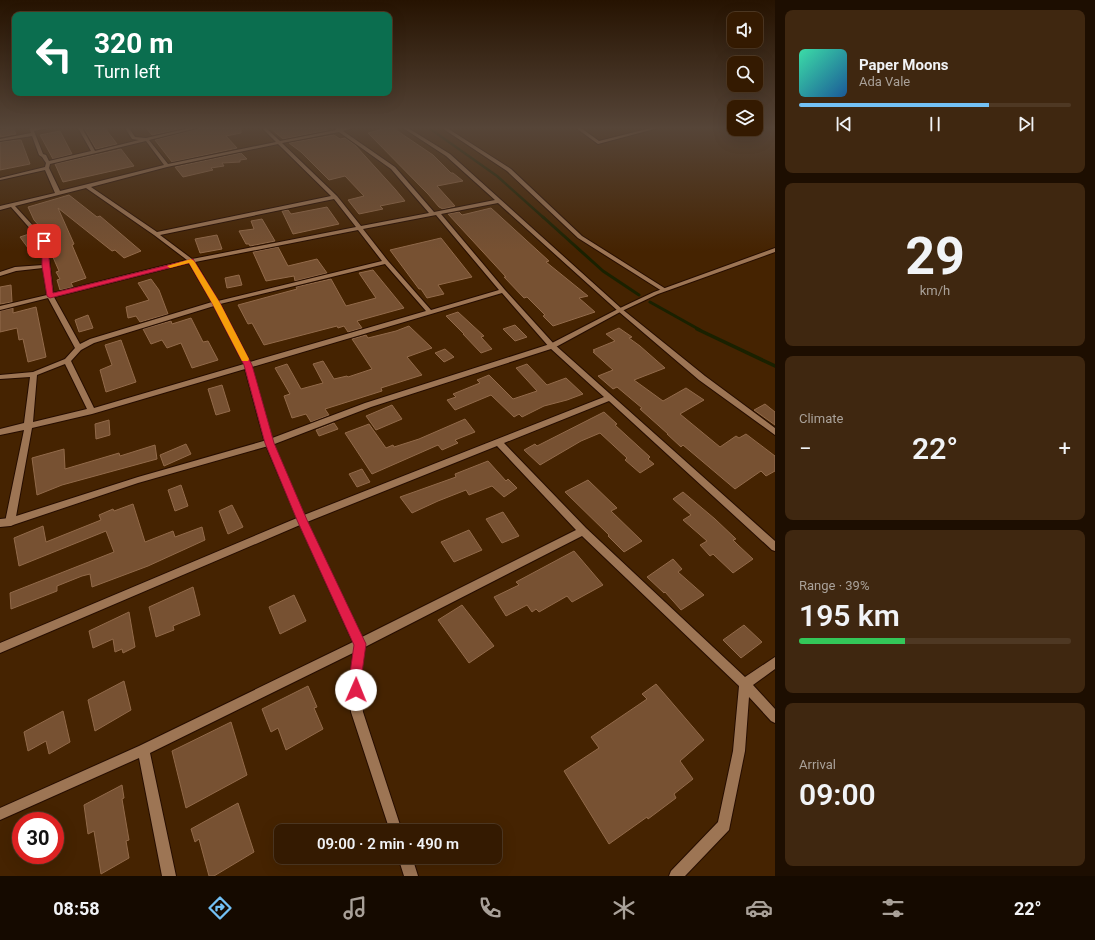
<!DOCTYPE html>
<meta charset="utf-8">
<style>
body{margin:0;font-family:Roboto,sans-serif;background:#3f2710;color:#f1f3f6;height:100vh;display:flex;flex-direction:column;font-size:15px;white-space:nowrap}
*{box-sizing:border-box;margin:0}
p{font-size:13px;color:#a9a199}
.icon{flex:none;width:22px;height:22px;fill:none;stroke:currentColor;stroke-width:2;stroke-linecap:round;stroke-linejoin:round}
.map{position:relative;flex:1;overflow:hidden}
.panel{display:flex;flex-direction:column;gap:10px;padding:10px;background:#1d0e01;width:320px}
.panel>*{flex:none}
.banner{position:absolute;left:12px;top:12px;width:380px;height:84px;border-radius:8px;box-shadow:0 4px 16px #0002,0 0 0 1px #4e3823;background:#0b6e4f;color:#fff;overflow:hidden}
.tools{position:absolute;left:727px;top:12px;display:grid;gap:8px}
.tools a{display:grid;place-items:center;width:36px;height:36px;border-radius:8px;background:#341a01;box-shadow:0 4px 16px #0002,0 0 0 1px #4e3823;font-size:20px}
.speed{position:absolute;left:12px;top:812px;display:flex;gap:8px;font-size:20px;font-weight:700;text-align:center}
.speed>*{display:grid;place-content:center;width:52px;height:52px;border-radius:50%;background:#341a01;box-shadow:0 4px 16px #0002,0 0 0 1px #4e3823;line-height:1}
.speed .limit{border:6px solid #d22;background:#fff;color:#111}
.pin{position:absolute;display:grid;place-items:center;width:34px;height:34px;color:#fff;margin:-17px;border-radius:8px;box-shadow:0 2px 6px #0006}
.me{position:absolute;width:44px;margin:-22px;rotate:1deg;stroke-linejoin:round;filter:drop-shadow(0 0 3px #0008)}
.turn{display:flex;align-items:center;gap:14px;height:84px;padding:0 16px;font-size:18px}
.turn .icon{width:52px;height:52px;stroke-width:2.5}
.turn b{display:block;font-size:28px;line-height:34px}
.big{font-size:30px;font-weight:600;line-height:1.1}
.panel .widget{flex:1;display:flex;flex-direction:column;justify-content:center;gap:6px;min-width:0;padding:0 14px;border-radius:8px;background:#3f2710}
.panel .dial{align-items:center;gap:0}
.dial b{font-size:52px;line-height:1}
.song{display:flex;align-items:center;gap:12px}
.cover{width:48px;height:48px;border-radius:6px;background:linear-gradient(135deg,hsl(160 70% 55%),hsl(210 70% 35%))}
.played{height:4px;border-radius:2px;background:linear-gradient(90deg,#73c1f5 70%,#4e3823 70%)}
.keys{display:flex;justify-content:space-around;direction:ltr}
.heat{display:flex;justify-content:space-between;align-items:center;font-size:22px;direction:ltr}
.charge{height:6px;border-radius:3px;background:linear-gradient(90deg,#34c759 39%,#4e3823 0)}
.trip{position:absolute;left:274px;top:824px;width:228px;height:40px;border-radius:8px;background:#341a01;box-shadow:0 4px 16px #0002,0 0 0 1px #4e3823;font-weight:600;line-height:40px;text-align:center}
.tabs{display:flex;height:64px;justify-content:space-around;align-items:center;background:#150a00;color:#a9a199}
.tabs .icon{width:28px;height:28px}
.tabs .selected{color:#73c1f5}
.tabs b{font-size:18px;color:#f1f3f6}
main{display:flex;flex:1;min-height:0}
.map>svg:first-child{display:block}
</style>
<main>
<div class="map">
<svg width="775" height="876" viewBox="0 0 775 876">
<rect width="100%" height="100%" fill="#452301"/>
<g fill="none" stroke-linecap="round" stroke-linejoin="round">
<!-- stream-far2 -->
<path stroke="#1a2100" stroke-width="2.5" d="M429 128 497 176 544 218"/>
<!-- stream-far1 -->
<path stroke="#1a2100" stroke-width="3" d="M543 217 603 271 639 295
M650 302 700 330"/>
<!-- stream -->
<path stroke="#1a2100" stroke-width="3.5" d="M697 329 775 366"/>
</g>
<!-- building -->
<path fill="#775132" stroke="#926a4a" d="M13 128 16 134 0 137V130Z
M84 128H105L117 144 96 149Z
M146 128H184L152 135Z
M198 128H241V133L226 136 237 148 172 162 155 140 197 129Z
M270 128H325L328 130 283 139Z
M387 128H393L433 155 451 173H453L463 181 437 186 455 206 443 209 439 207 428 194 368 133Z
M60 131 72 154 53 159 40 135Z
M334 135 340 139 345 138 355 145 395 189 405 201 380 206 383 209 359 214 348 200 364 196 345 176 329 180 301 152 289 143Z
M18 140H21L30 164 0 170V142Z
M121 149 134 166 63 182 55 164Z
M241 153 247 159 240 160V162L222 163 224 166 211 168 213 170 183 177 175 167Z
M69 195 97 217 100 216 141 251 124 258 115 250 112 251 58 208 74 244 72 245 86 278 71 283 73 287 60 290 57 280 60 279 56 272 59 271 49 248 48 241 40 231 43 230 34 220 28 207Z
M327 207 339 224 293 234 282 211 288 210 291 214Z
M491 208 549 261 546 262 588 296 579 298 595 312 553 326 543 316 545 315 527 297 524 298 504 277H506L448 214 459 212 462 215Z
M262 219 275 241 250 246 249 244H246L239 231 254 229 251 221Z
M32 233 40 242V244L28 248 20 237Z
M217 235 222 249 200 253 195 239Z
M441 238 472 277 438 285 444 294 427 298 421 289H419L390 250Z
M278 247 288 266 317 259 327 273 295 281 294 276 266 281 253 252Z
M373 270 404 308 357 321 362 328 348 332 344 326 338 328 337 326 264 345 252 323 248 324 238 305 297 289 296 287 331 279 346 306 376 298 359 273Z
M239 275 242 285 227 288 225 278Z
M151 279 159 290 168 314 140 322 136 316 128 318 126 307 149 300 138 283Z
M11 285 12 302 0 304V287Z
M36 307 46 357 28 362 23 339 19 340 17 328 0 332V311L13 308V313Z
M458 312 484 336 481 337 492 349 481 353 463 334H464L446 316Z
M88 315 93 328 79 332 75 320Z
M191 318 203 342 208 341 218 360 192 368 181 343 167 348 162 340 151 344 143 329 171 321 172 324Z
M515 325 527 337 515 341 503 329Z
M409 326 432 348 407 357 422 375 381 388 382 391 325 409 329 415 311 422 306 414 292 418 284 396 290 394 275 368 287 364 301 389 323 383 313 364 323 361 334 379 347 376 348 377 372 369 352 339 366 335 368 338 396 331Z
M619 328 632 337 629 338 640 346 665 368 634 380 663 401 686 388 704 400 680 414 720 447 736 436 739 438 746 434 775 456V471L766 476 761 471 735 489 683 445 681 447 667 434H668L640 409 642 408 617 387 613 389 598 376 613 370 593 352 595 351 593 350 615 341 606 334Z
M121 340 136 382 106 392 100 370 112 365 105 345Z
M445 349 454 357 444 362 435 353Z
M527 364 547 385 566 378 583 394 567 400 544 406 522 417 519 414 514 417 491 395 455 410 447 400 456 397 453 394 480 383 477 380 489 375 513 399 537 391 516 368Z
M222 385 230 411 216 415 208 389Z
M765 404 775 412V425L754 410Z
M392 405 402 419 376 430 366 416Z
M604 412 617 424 615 425 650 457 648 459 654 464 640 473 625 460 627 458 600 433 581 441 540 465 524 450 535 444 537 446Z
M465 419 475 432 455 440 458 443 442 450 438 445 372 474 345 433 369 424 386 448 393 445 394 447 419 439Z
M109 420 110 435 96 439 95 424Z
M334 423 338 429 319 436 316 430Z
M186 444 191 454 164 466 160 455Z
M155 445 157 459 62 485 37 495 32 458 64 449 65 469 119 453 120 456Z
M488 461 506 481 508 479 517 488 504 497 492 486 469 495 466 490 438 501 412 513 400 497 456 477 455 474Z
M362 469 370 482 357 487 349 474Z
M588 480 617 508 611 511 642 541 624 552 608 536 609 535 565 492Z
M181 485 188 506 175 511 168 490Z
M683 492 715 519 736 539 733 540 738 545 753 559 733 573 713 554 710 556 700 545 707 541 683 520 691 515 673 499Z
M133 504 145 542 173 531 175 537 202 527 205 540 148 566 92 587 90 574 82 576 57 586V591L11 609 10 593 114 552 106 531 19 566 14 538 43 526 46 542 101 520 99 515 113 509 114 511Z
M232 505 243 527 228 534 219 511Z
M503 512 519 536 502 543 486 519Z
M469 530 482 550 454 562 441 542Z
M574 551 603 585 572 602 567 596 539 612 536 609 532 612 527 605 506 616 494 597 519 585 516 582Z
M673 559 682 569 678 572 704 595 681 610 665 592 664 593 647 577Z
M193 587 200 615 173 626 174 630 156 637 149 607Z
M294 595 306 621 280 634 269 607Z
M462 605 494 646 469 663 438 620Z
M129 612 135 647 123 653 122 649 115 652 113 639 93 648 89 631Z
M744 625 762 642 741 658 723 640Z
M124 681 131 710 95 731 88 700Z
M656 684 704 740 680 761 693 779 674 794 676 798 648 819 647 817 609 844 564 771 599 748 591 737 647 699 642 694Z
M308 686 317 707 314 708 323 729 286 750 278 728 271 732 262 709Z
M63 711 70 742 49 754 46 741 28 751 24 732Z
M231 722 247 775 186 808 172 751Z
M122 785 124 798 122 799 129 840 126 841 129 858 101 874 94 831 88 834 84 805Z
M238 803 254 852 214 876H209L199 839 195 842 191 829Z"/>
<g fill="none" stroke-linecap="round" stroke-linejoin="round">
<!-- minor casing -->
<g stroke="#260d00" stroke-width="2">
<path id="minor" d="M29 128H47L34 131 43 154 46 155 49 161 91 151 78 128H82L95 151 139 140 132 139 125 128H129L135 137 146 138 190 128H197L149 140 168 164 276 142 262 128H266L280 141 336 130 335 128H352L343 131 395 167 434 212 495 200 446 156 403 128H408L450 154 622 309 705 376 775 428V435L699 380 618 311 498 203 441 214 505 290 554 344 775 541V551L772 550 609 401 504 443 586 528 745 677 775 657V669L753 685 775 709V723L771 721 749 697 745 751 730 825 729 830 685 876H669L671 871 718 822 733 751 739 686 582 536 365 647 360 680 363 712 402 831H390L351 712 350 680 353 653 150 753 176 876H162L139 758 0 820V808L139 746 353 642 300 525 0 653V643L297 518 265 443 245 369 92 414 32 428 15 522 13 525 10 526 7 525 5 522 24 430 0 435V429L24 423 30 377 0 379V375L33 372 65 359 75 348 48 298 0 310V306L47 295 43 268 16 271 0 276V272L15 267 43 265 41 241 11 207 0 210V206L55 193 45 170 0 180V178L45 167 46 163 42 157 39 155 32 136 0 141V139L31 133ZM339 132 391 169 429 213 361 226 337 196 282 143ZM146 141 164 165 60 191 49 168 50 164ZM278 144 331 196 157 232 91 187 167 167ZM86 188 154 235 187 260 53 293 47 241 15 206ZM334 199 356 227 192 259 160 235ZM436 215 499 290 431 310 388 261 363 229ZM358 230 382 261 218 301 195 262ZM189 263 212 302 90 339 80 344 54 297ZM385 264 426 311 250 362 220 304ZM502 293 550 348 604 397 304 515 273 443 252 367ZM214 306 244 364 94 408 71 361 81 350 94 343ZM65 364 87 409 33 422 37 375ZM497 446 576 530 362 637 307 522Z
M442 128H447L511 169 582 236 666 289V291H662L578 238 507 171Z
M576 128H581L599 141 651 128H658L598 144Z
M398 857H412L418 876H404Z"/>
</g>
<!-- tertiary casing -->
<g stroke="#260d00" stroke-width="2">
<path id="tertiary" d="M775 248V252L658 294 622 311 554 348 371 407 272 445 138 483 10 526 0 527V519L10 518 138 477 267 440 365 403 550 344 618 309 654 292Z"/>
</g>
<!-- minor -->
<use href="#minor" fill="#9d7554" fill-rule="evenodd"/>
<!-- tertiary -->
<use href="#tertiary" fill="#9d7554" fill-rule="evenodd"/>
</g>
<!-- sky -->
<linearGradient id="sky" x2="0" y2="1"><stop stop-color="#261301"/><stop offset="0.51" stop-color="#564538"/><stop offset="1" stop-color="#564538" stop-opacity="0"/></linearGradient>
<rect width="775" height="251" fill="url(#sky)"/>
<!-- route -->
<path fill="#e11d48" stroke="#92132f" d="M42 239 47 241 53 293 193 259 220 303 252 365 274 443 307 520 366 644 361 680 362 690 360 695 356 697 351 695 349 680 354 645 297 520 265 443 244 365 212 303 189 263 50 298 47 296 42 266Z"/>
<!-- slow -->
<path fill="#f59e0b" d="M191 259 194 261 220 303 249 359 248 361H242L241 359 212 303 189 263 170 268 167 266Z"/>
</svg>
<div class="tools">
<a><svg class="icon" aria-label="sound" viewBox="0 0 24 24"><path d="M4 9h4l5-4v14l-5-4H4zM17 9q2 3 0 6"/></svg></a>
<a><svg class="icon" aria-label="search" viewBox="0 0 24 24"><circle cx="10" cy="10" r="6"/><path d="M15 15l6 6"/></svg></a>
<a><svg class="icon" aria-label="layers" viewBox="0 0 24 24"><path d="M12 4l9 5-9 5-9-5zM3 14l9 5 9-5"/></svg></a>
</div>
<div class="speed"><div class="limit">30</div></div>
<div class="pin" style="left:44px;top:241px;background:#d93025"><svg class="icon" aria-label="arrive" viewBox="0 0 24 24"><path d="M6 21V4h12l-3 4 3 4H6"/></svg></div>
<svg class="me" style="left:356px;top:690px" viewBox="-20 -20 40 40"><circle r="19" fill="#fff"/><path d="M0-13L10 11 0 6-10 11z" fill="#e11d48"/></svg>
<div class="trip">09:00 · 2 min · 490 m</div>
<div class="banner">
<div class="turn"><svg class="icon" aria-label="left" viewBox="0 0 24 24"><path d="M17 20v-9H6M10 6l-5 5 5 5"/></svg><div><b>320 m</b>Turn left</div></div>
</div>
</div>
<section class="panel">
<div class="widget">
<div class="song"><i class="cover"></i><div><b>Paper Moons</b><p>Ada Vale</p></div></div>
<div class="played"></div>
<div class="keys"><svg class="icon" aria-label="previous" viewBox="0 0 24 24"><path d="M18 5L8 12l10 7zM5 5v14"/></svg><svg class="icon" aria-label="pause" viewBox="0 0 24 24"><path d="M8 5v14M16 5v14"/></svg><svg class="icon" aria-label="next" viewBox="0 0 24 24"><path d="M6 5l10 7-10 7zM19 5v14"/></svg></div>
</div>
<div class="widget dial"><b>29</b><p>km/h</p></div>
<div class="widget"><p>Climate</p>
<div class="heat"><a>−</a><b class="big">22°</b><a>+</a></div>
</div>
<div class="widget"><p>Range · 39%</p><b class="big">195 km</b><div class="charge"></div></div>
<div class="widget"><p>Arrival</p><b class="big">09:00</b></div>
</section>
</main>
<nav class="tabs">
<b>08:58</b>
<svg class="icon selected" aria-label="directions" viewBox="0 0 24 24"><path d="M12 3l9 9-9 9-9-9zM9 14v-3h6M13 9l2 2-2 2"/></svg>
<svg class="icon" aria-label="music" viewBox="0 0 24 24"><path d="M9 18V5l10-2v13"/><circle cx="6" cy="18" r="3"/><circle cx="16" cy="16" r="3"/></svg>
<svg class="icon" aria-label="phone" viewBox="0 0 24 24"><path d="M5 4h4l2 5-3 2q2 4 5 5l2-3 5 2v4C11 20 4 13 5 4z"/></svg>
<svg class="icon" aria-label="climate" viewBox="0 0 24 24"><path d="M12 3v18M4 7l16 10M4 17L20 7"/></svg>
<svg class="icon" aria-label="car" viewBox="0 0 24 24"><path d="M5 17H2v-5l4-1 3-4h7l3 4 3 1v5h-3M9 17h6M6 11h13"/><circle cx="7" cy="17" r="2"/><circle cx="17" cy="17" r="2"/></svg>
<svg class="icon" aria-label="filters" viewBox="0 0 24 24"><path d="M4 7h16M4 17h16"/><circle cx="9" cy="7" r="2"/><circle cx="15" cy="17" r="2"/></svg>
<b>22°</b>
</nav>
